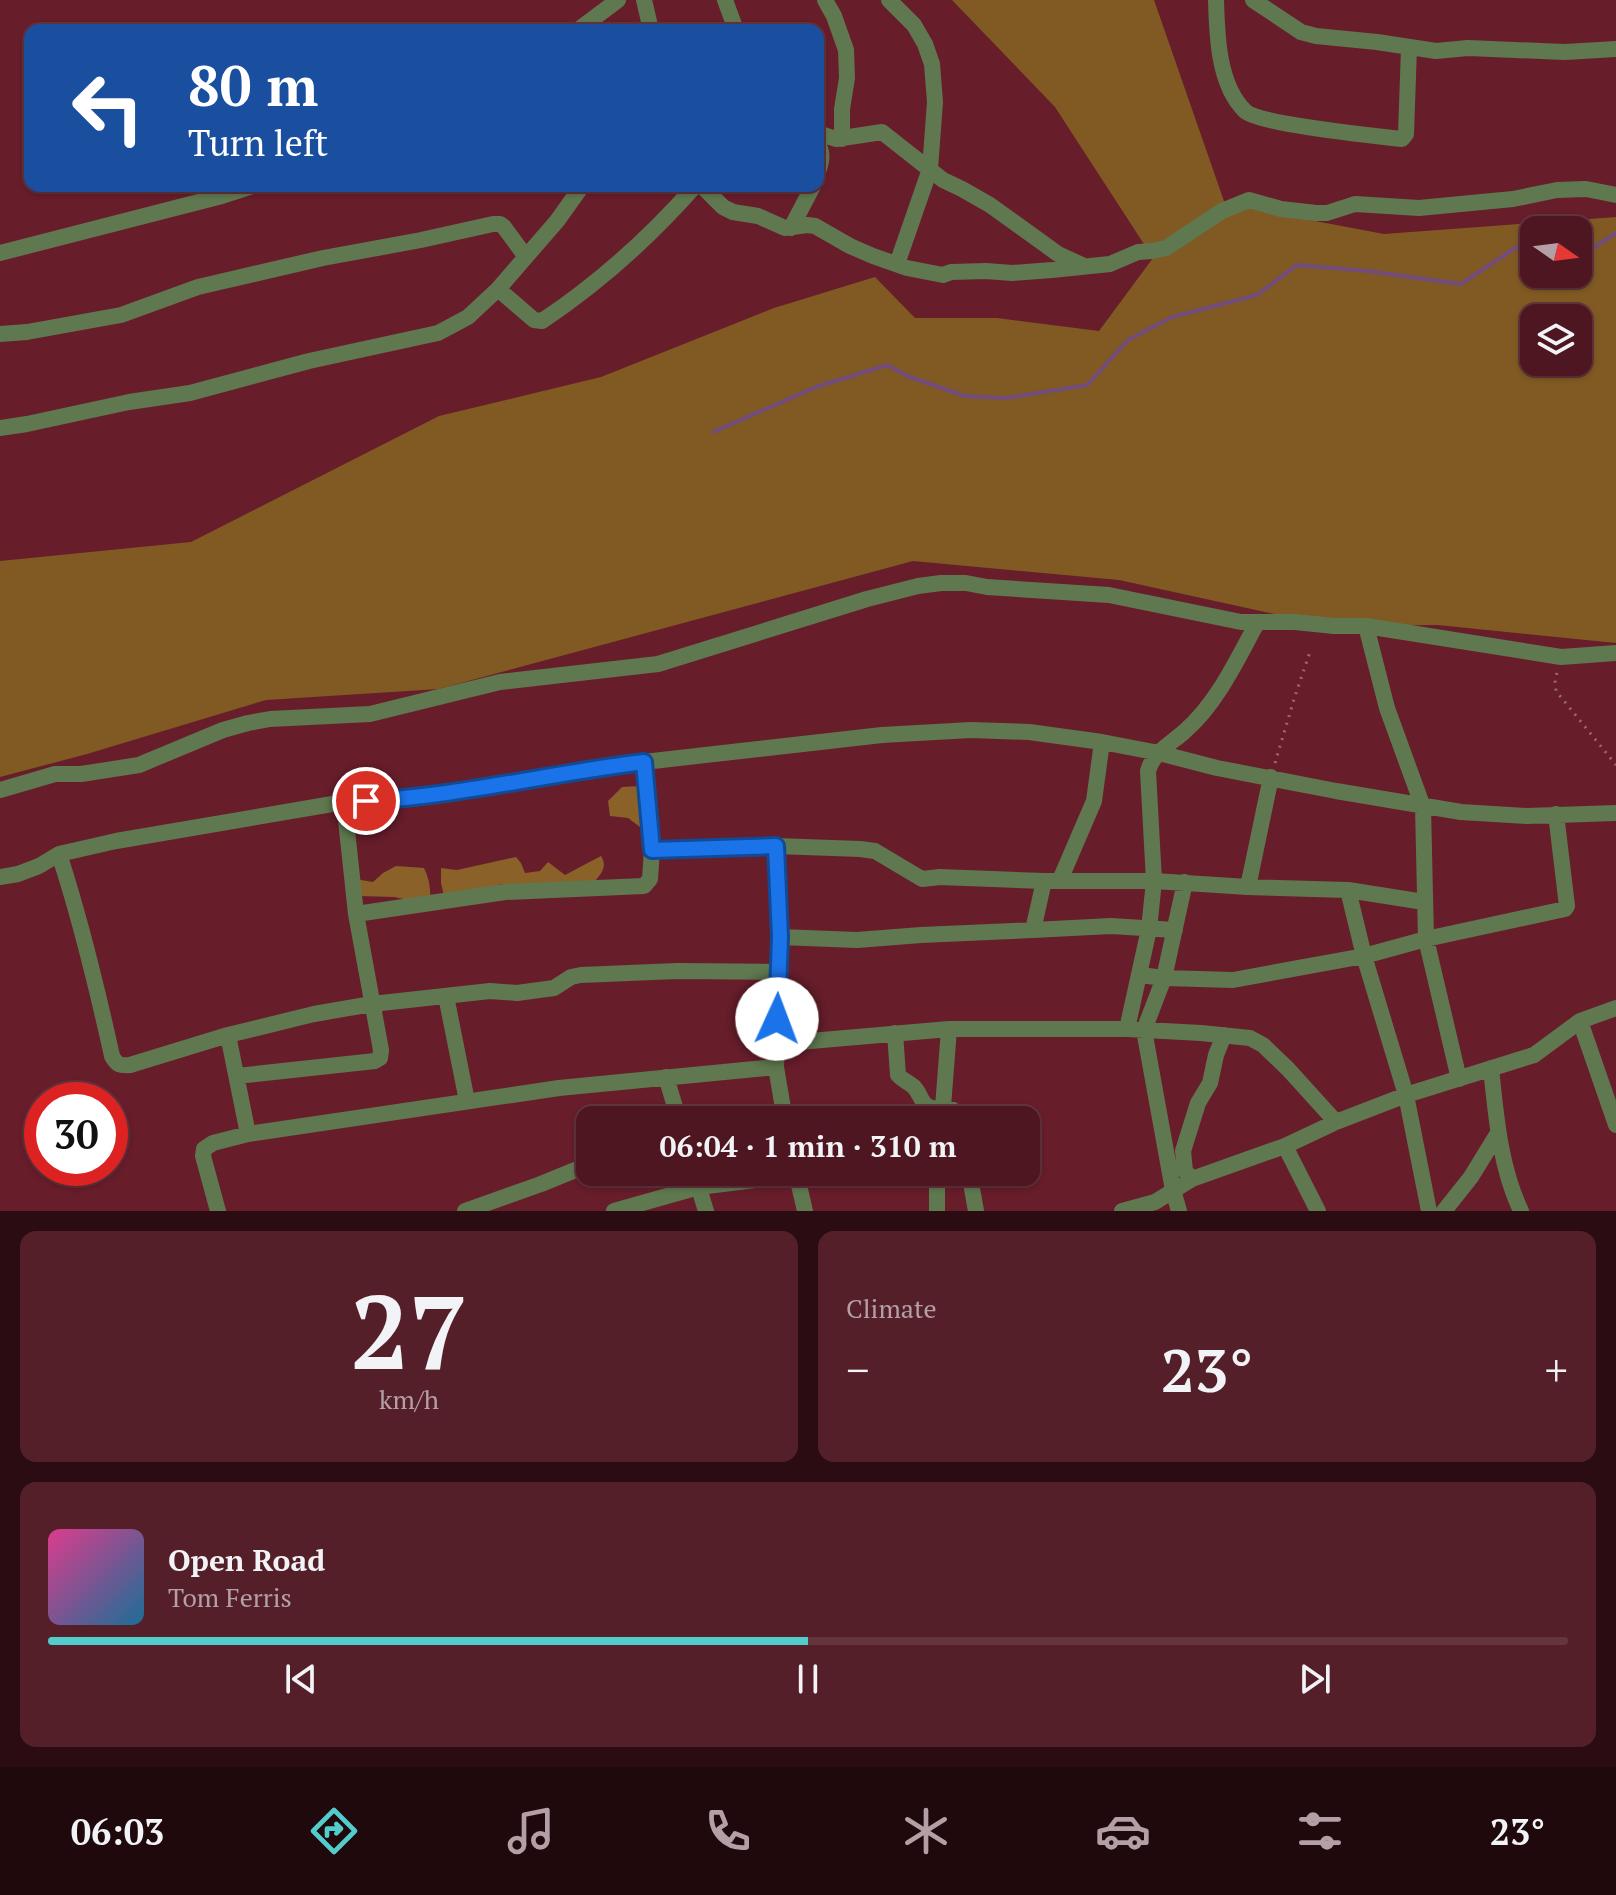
<!DOCTYPE html>
<meta charset="utf-8">
<style>
body{margin:0;font-family:"PT Serif",serif;background:#551f29;color:#f1f3f6;height:100vh;display:flex;flex-direction:column;font-size:30px;white-space:nowrap}
*{box-sizing:border-box;margin:0}
p{font-size:26px;color:#b39fa5}
.icon{flex:none;width:44px;height:44px;fill:none;stroke:currentColor;stroke-width:2;stroke-linecap:round;stroke-linejoin:round}
.map{position:relative;height:1211px;overflow:hidden}
.details{display:flex;flex-direction:column;gap:20px;padding:20px;background:#2b0c12;flex:1}
.details>*{flex:none}
.hud{position:absolute;left:24px;top:24px;width:800px;height:168px;border-radius:16px;box-shadow:0 2px 6px #0004,0 0 0 2px #65353e;background:#1a4fa0;color:#fff;overflow:hidden}
.needle{width:52px;rotate:104deg}
.controls{position:absolute;left:1520px;top:216px;display:grid;gap:16px}
.controls a{display:grid;place-items:center;width:72px;height:72px;border-radius:16px;background:#4e1620;box-shadow:0 2px 6px #0004,0 0 0 2px #65353e;font-size:40px}
.speed{position:absolute;left:24px;top:1082px;display:flex;gap:16px;font-size:40px;font-weight:700;text-align:center}
.speed>*{display:grid;place-content:center;width:104px;height:104px;border-radius:50%;background:#4e1620;box-shadow:0 2px 6px #0004,0 0 0 2px #65353e;line-height:1}
.speed .limit{border:12px solid #d22;background:#fff;color:#111}
.pin{position:absolute;display:grid;place-items:center;width:68px;height:68px;color:#fff;margin:-34px;border:4px solid #fff;border-radius:50%;box-shadow:0 2px 8px #0007}
.me{position:absolute;width:88px;margin:-44px;rotate:2deg;stroke-linejoin:round;filter:drop-shadow(0 0 6px #0008)}
.turn{display:flex;align-items:center;gap:28px;height:168px;padding:0 32px;font-size:36px}
.turn .icon{width:104px;height:104px;stroke-width:2.5}
.turn b{display:block;font-size:56px;line-height:68px}
.big{font-size:60px;font-weight:700;line-height:1.1}
.details .tile{flex:1;display:flex;flex-direction:column;justify-content:center;gap:12px;min-width:0;padding:0 28px;border-radius:16px;background:#551f29}
.details .dial{align-items:center;gap:0}
.dial b{font-size:104px;line-height:1}
.song{display:flex;align-items:center;gap:24px}
.cover{width:96px;height:96px;border-radius:12px;background:linear-gradient(135deg,hsl(330 70% 55%),hsl(200 70% 35%))}
.played{height:8px;border-radius:4px;background:linear-gradient(90deg,#53cdcb 50%,#65353e 50%)}
.keys{display:flex;justify-content:space-around;direction:ltr}
.heat{display:flex;justify-content:space-between;align-items:center;font-size:44px;direction:ltr}
.details .tiles{flex:1;display:grid;gap:20px;grid-template-columns:1fr 1fr}
.tile:last-child{grid-column:span 2}
.trip{position:absolute;left:576px;top:1106px;width:464px;height:80px;border-radius:16px;background:#4e1620;box-shadow:0 2px 6px #0004,0 0 0 2px #65353e;font-weight:700;line-height:80px;text-align:center}
.dock{display:flex;height:128px;justify-content:space-around;align-items:center;background:#1f090d;color:#b39fa5}
.dock .icon{width:56px;height:56px}
.dock .current{color:#53cdcb}
.dock b{font-size:36px;color:#f1f3f6}
.map>svg:first-child{display:block}
</style>
<div class="map">
<svg width="1616" height="1211" viewBox="0 0 1616 1211">
<rect width="100%" height="100%" fill="#681d2b"/>
<!-- green -->
<path fill="#805a22" fill-rule="evenodd" d="M952 0H1154L1225 204 1384 234 1616 217V643L1438 625 1329 626 1119 580 913 561 439 689 266 700 87 754 0 777V561L191 542 439 416 601 377 774 308 875 277 915 318H997L1099 331 1153 258 1055 107ZM1534 230H1578V274H1534ZM1534 318H1578V362H1534Z"/>
<!-- forest -->
<path fill="#896129" d="M640 786 644 830 628 818 610 816 608 801 622 787Z
M601 856C608 867 601 874 593 883L510 888 501 884 493 888 486 887 470 893 444 896 441 883V868L457 870 516 857 521 863 525 873 540 871 548 862 565 875Z
M396 866 424 868C429 878 431 889 430 900L418 902 394 897 358 896 355 879 373 882 383 873Z"/>
<g fill="none" stroke-linecap="round" stroke-linejoin="round">
<!-- stream -->
<path stroke="#714c7c" stroke-width="4" d="M1578 247 1593 248 1616 233
M713 432 816 387 887 365 910 377 965 396 1007 398 1087 385 1128 340 1172 317 1257 295 1297 265 1368 271 1461 284 1521 244H1534"/>
<!-- path -->
<path stroke="#9c6972" stroke-width="3" stroke-dasharray="2 6" stroke-linecap="butt" d="M1557 673 1555 680 1556 691 1616 765
M1275 763 1295 696 1310 652"/>
<!-- minor -->
<path stroke="#5f784f" stroke-width="16" d="M644 0 651 30
M725 0 736 30
M825 0 834 16 846 50 847 78 842 109V139
M889 0 914 25 925 44 932 64 935 102 930 169 897 264
M1216 0C1217 35 1218 85 1245 111 1258 124 1377 136 1402 139L1406 134 1409 48
M1253 0 1301 32 1316 36 1377 42 1436 51 1468 48 1565 52 1616 49
M578 30 618 0
M818 133 836 139 882 132 943 180 962 189 990 205 1058 254 1082 265
M818 143C823 154 822 161 818 172
M702 186 723 207 733 212 758 216 785 228 807 225 815 226 850 246 873 256 907 268 943 275 951 272 986 271 1012 273 1052 270 1110 264 1138 252 1152 251 1166 248 1222 211 1249 200 1281 209 1316 213H1327L1355 204 1419 208 1513 199 1557 190 1586 189 1616 195
M791 228 813 186
M0 253 222 196 253 186
M498 289 534 320 542 321C599 283 650 237 695 186
M0 334 27 332 121 315 198 287 323 258 421 240 493 224H500L504 227 526 257
M0 428 27 424 129 402 190 393 309 361 438 333 468 317 498 289 557 221 582 186
M1366 626 1387 708 1423 807 1426 939 1459 1079
M0 790 55 774H81L139 765 223 730 248 723 270 719 370 714 500 682 658 664 867 599 918 586 941 583H966L987 587 1109 595 1241 622H1295L1334 626H1366L1561 657 1616 653
M776 846 780 937 776 1067 785 1120
M652 850 776 846 860 849 875 851 922 879 940 877 1044 881H1154L1248 887 1348 890 1424 902
M59 854C81 921 97 988 112 1056 117 1065 120 1066 130 1065L228 1035 314 1014 372 1004 490 991 517 993 554 988 571 977 581 975 677 971 778 972
M0 877 18 874 39 866 59 854 116 841 344 802 410 799 449 794 600 767 882 735 971 730 1029 732 1102 742 1159 753 1217 768 1336 791 1461 812 1527 816 1616 813
M1060 880 1094 801 1102 742
M1248 887 1271 777
M1348 890 1364 956 1406 1095 1429 1211
M356 914 505 892 644 886 650 879 652 850 644 762
M1033 930 1111 926 1175 930
M780 937 857 940 921 935 1033 930 1044 881
M1140 975 1164 978 1233 980 1364 956 1426 939 1565 909 1567 906 1556 814
M446 996 467 1101
M1580 1021 1616 1125
M1127 1029 1149 929 1154 881 1148 771C1153 752 1172 743 1185 731 1217 703 1237 660 1257 623
M895 1033 898 1075C903 1081 909 1082 914 1087 919 1092 921 1101 926 1105 937 1115 953 1099 960 1120
M228 1035 248 1134
M776 1044 949 1029H1127L1201 1033 1250 1038 1263 1045 1288 1069 1336 1122
M1491 1068C1496 1116 1500 1167 1521 1211
M237 1076 375 1061 380 1058 381 1050 356 914 344 802
M666 1077 679 1120
M942 1120 949 1029
M1285 1146 1318 1211
M694 1172 706 1211
M796 1172 805 1211
M937 1172V1211
M969 1172 976 1211
M1192 1179 1185 1171 1183 1151 1198 1103 1210 1083 1216 1055 1224 1035
M218 1211 203 1156 204 1149 213 1143 248 1134 559 1088 776 1067
M465 1211 541 1184 590 1164
M614 1211 699 1187 797 1175
M1122 1211 1155 1202 1192 1179 1285 1146 1336 1122 1406 1095 1534 1055 1580 1021 1616 1008
M1179 1211 1173 1190 1144 1030 1164 978 1185 882
M1444 1211 1471 1177 1498 1133"/>
</g>
<g fill="none" stroke-linecap="round" stroke-linejoin="round">
<!-- route casing -->
<g stroke="#114b97" stroke-width="20">
<path id="route" d="M366 801C460 796 551 773 644 762L652 850 776 846 780 937 777 1019"/>
</g>
<!-- route -->
<use href="#route" stroke="#1a73e8" stroke-width="14"/>
</g>
</svg>
<div class="controls">
<a><svg class="needle" viewBox="-14 -14 28 28"><path d="M0-13l5 13h-10z" fill="#e53935"/><path d="M0 13l5-13h-10z" fill="#b39fa5"/></svg></a>
<a><svg class="icon" aria-label="layers" viewBox="0 0 24 24"><path d="M12 4l9 5-9 5-9-5zM3 14l9 5 9-5"/></svg></a>
</div>
<div class="speed"><div class="limit">30</div></div>
<div class="pin" style="left:366px;top:801px;background:#d93025"><svg class="icon" aria-label="arrive" viewBox="0 0 24 24"><path d="M6 21V4h12l-3 4 3 4H6"/></svg></div>
<svg class="me" style="left:777px;top:1019px" viewBox="-20 -20 40 40"><circle r="19" fill="#fff"/><path d="M0-13L10 11 0 6-10 11z" fill="#1a73e8"/></svg>
<div class="trip">06:04 · 1 min · 310 m</div>
<div class="hud">
<div class="turn"><svg class="icon" aria-label="left" viewBox="0 0 24 24"><path d="M17 20v-9H6M10 6l-5 5 5 5"/></svg><div><b>80 m</b>Turn left</div></div>
</div>
</div>
<section class="details">
<div class="tiles">
<div class="tile dial"><b>27</b><p>km/h</p></div>
<div class="tile"><p>Climate</p>
<div class="heat"><a>−</a><b class="big">23°</b><a>+</a></div>
</div>
<div class="tile">
<div class="song"><i class="cover"></i><div><b>Open Road</b><p>Tom Ferris</p></div></div>
<div class="played"></div>
<div class="keys"><svg class="icon" aria-label="previous" viewBox="0 0 24 24"><path d="M18 5L8 12l10 7zM5 5v14"/></svg><svg class="icon" aria-label="pause" viewBox="0 0 24 24"><path d="M8 5v14M16 5v14"/></svg><svg class="icon" aria-label="next" viewBox="0 0 24 24"><path d="M6 5l10 7-10 7zM19 5v14"/></svg></div>
</div>
</div>
</section>
<nav class="dock">
<b>06:03</b>
<svg class="icon current" aria-label="directions" viewBox="0 0 24 24"><path d="M12 3l9 9-9 9-9-9zM9 14v-3h6M13 9l2 2-2 2"/></svg>
<svg class="icon" aria-label="music" viewBox="0 0 24 24"><path d="M9 18V5l10-2v13"/><circle cx="6" cy="18" r="3"/><circle cx="16" cy="16" r="3"/></svg>
<svg class="icon" aria-label="phone" viewBox="0 0 24 24"><path d="M5 4h4l2 5-3 2q2 4 5 5l2-3 5 2v4C11 20 4 13 5 4z"/></svg>
<svg class="icon" aria-label="climate" viewBox="0 0 24 24"><path d="M12 3v18M4 7l16 10M4 17L20 7"/></svg>
<svg class="icon" aria-label="car" viewBox="0 0 24 24"><path d="M5 17H2v-5l4-1 3-4h7l3 4 3 1v5h-3M9 17h6M6 11h13"/><circle cx="7" cy="17" r="2"/><circle cx="17" cy="17" r="2"/></svg>
<svg class="icon" aria-label="filters" viewBox="0 0 24 24"><path d="M4 7h16M4 17h16"/><circle cx="9" cy="7" r="2"/><circle cx="15" cy="17" r="2"/></svg>
<b>23°</b>
</nav>
